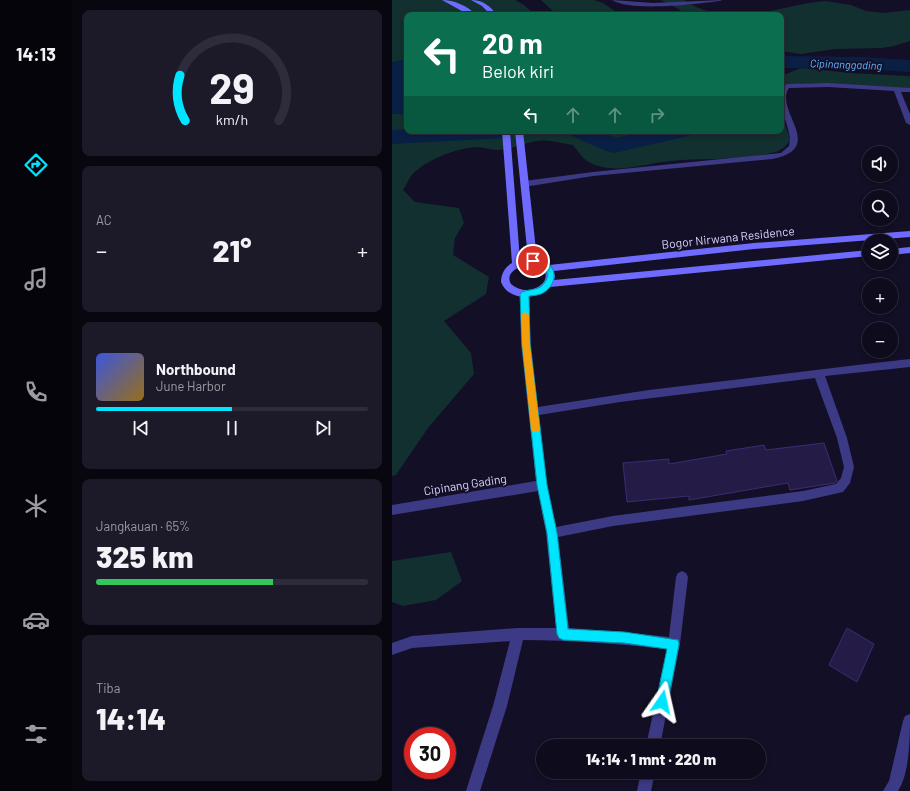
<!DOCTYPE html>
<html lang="id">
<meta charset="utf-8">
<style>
body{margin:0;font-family:Barlow,sans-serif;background:#1c1929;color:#f1f3f6;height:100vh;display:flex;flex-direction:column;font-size:15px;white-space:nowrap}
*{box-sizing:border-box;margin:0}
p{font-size:13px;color:#9b9ba3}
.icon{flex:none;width:22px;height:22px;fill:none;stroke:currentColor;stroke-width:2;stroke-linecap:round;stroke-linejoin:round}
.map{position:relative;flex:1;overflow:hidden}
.side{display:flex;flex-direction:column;gap:10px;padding:10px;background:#08060f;width:320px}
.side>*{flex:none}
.banner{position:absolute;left:12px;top:12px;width:380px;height:122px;border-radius:8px;box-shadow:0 2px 6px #0003,0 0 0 1px #2e2b3b;background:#0b6e4f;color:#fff;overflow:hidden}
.tools{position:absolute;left:470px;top:146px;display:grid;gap:8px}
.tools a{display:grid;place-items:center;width:36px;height:36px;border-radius:50%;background:#0e0b1c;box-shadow:0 2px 6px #0003,0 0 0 1px #2e2b3b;font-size:20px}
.speed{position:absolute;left:12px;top:727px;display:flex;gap:8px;font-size:20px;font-weight:700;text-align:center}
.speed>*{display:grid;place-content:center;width:52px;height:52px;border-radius:50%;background:#0e0b1c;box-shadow:0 2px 6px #0003,0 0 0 1px #2e2b3b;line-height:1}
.speed .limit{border:6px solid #d22;background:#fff;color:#111}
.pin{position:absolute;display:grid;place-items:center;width:34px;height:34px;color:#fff;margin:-17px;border:2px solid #fff;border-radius:50%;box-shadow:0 1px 4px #0007}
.me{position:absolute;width:44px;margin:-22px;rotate:11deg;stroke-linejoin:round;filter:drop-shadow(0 0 3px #0008)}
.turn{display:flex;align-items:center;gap:14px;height:84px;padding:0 12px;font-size:18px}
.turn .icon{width:52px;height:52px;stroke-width:2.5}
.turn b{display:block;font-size:28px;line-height:34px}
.lanes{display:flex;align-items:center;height:38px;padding:0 12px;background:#0003;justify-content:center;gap:20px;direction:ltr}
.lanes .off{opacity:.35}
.big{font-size:30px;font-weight:800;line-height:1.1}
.side .tile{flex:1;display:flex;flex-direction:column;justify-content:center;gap:6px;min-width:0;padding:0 14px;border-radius:8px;background:#1c1929}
.side .dial{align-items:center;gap:0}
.dial svg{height:104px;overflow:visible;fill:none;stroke:#2e2b3b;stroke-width:7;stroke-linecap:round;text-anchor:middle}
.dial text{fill:#f1f3f6;stroke:none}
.song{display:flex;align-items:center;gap:12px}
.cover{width:48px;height:48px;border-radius:6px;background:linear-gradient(135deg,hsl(230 70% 55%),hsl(40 70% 35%))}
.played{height:4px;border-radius:2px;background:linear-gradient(90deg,#00e5ff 50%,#2e2b3b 50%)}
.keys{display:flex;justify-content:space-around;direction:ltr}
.heat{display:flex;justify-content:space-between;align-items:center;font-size:22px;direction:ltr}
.charge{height:6px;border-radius:3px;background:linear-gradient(90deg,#34c759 65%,#2e2b3b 0)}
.trip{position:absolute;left:144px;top:739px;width:230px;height:40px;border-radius:20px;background:#0e0b1c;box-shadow:0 2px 6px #0003,0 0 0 1px #2e2b3b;font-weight:800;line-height:40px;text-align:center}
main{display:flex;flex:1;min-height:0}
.tab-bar{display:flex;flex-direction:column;width:72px;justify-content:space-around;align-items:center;background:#06040b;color:#9b9ba3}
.tab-bar .icon{width:28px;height:28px}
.tab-bar .active{color:#00e5ff}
.tab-bar b{font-size:18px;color:#f1f3f6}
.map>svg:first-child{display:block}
</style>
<main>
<nav class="tab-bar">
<b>14:13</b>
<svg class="icon active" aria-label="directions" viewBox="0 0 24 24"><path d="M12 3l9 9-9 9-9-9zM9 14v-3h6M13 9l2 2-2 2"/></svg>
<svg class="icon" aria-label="music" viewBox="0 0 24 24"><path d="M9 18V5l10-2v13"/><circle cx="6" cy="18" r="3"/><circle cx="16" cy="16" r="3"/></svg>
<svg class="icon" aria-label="phone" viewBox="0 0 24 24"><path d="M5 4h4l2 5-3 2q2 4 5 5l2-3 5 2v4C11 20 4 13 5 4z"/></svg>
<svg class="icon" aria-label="climate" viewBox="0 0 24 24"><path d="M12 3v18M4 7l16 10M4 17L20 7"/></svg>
<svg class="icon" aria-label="car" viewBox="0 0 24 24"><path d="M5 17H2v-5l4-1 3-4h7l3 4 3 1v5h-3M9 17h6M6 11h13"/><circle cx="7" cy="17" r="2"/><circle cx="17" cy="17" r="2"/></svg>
<svg class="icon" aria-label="filters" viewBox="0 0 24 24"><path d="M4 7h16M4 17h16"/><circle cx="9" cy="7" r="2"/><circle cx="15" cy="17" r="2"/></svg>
</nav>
<section class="side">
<div class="tile dial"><svg viewBox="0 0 100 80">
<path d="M14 69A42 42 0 1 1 86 69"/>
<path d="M14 69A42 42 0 0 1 10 34" stroke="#00e5ff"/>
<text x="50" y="56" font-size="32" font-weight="700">29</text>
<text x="50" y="72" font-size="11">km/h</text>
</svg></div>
<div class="tile"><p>AC</p>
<div class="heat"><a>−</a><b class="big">21°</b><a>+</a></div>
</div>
<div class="tile">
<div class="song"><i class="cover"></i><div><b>Northbound</b><p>June Harbor</p></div></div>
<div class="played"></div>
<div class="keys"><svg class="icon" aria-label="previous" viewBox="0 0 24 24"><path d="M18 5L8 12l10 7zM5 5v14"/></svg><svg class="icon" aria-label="pause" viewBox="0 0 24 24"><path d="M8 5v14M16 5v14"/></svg><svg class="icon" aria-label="next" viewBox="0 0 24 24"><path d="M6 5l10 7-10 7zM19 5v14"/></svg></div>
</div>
<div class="tile"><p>Jangkauan · 65%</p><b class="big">325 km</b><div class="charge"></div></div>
<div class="tile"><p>Tiba</p><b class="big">14:14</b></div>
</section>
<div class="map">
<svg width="518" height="791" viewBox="0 0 518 791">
<rect width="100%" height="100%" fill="#130f26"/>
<!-- green -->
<path fill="#12302f" d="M0 0H123L132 5 143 15H15V131H389V113L398 139C395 146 390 150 383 152 351 161 312 158 279 161 254 163 228 174 203 165 193 162 187 153 181 145 169 143 157 139 145 141 132 143 119 149 106 150 99 150 92 147 85 147 64 148 33 160 19 176 16 180 14 186 11 190L23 202 67 208 72 223 63 238 61 255 97 277 94 294 52 321 79 353 82 374 36 428 4 475 0 476Z
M149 0H202L211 3 229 15H165Z
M269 0H292L304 7 327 15H295L285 8Z
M434 1 459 5 474 11 492 13 518 10V41L502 46 490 48 443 49 409 54 389 51V15H360L416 3Z
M409 68 459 73 516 76 518 77V89L421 83 407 84 389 88V76Z
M59 552 70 581 44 600 11 606 0 602V561Z"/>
<!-- water -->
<path fill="#0a1f44" d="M15 59V114H0V62Z"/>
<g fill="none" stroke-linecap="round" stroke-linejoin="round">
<!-- river -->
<path fill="#0a1f44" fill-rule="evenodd" d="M389 56 469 57 518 60V72L469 69 389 68Z
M15 129V131H123L119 136 111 138 0 144V130Z
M176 131H208L224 138 257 131H301L297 136 222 153 214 151 180 136Z"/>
</g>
<!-- building -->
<path fill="#241b47" stroke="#3b2d73" d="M432 443 445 481 443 483 398 490 396 483 297 500V496L235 502 231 463 277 459V464L335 454 334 451 372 445 374 450Z
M455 628 482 644 465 682 437 665Z"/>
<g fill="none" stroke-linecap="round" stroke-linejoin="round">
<!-- lane -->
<path fill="#3d3a85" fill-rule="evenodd" d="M220 0 261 3 330 0 328 1C304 4 240 12 220 0Z"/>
<!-- street -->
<path fill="#3d3a85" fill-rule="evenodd" d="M436 83 518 88V92H509L518 114V125L514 123 502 91 436 87 397 88C381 110 436 148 380 159L201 176 132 187 128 184 132 181 201 172 389 153 397 146 398 138 396 129 389 106V89L395 84Z
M132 291 136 294 139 344 146 407 257 390 482 363 518 359V367L433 376 455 438 462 467 458 483 451 492 411 501 221 526 166 537 177 628 232 632 277 637 284 577 286 573 290 571 294 573 296 577 288 644 268 746H254L275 649C227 644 179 640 131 640L115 706 88 791H74L101 706 118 641 20 648 0 655V643L20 636 126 628H164L154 533 146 491 0 515V505L144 481 129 344 128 294ZM423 378 445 438 452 467 449 478 444 484 411 491 221 516 164 527 155 485 147 415 228 402Z
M518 714C518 736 518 773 506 791H491L497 781 511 721 513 716Z
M249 772H263L259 791H245Z"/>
<!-- secondary -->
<path fill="#6f6bff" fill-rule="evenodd" d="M50 0C62 0 76 6 84 15H77Z
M79 0C91 0 98 6 105 15H99L90 6Z
M110 131H118L128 260 136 258 123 131H131L145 259 157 265 362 243 518 231V237L362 249 162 271 163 277 162 280 477 250V256L158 287C144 300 117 302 109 282 109 274 113 267 120 263ZM141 264C172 275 139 302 119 284 112 271 130 265 141 264Z
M518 247V253L499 255V249Z"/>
</g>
<!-- route -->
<path fill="#00e5ff" stroke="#0095a6" d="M141 258C146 259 153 260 156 263 167 273 162 288 149 294 145 295 141 296 137 296L138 344 155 485 165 533 176 629 232 632 286 640 287 644 276 702 274 707 270 708 266 707 264 702 275 649 232 643 171 640 167 638 165 634 155 533 145 485 130 344 128 294 130 292C135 290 141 290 146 288 149 287 151 285 153 282 161 271 147 265 139 263L137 261Z"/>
<!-- slow -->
<path fill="#f59e0b" d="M133 312 137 315 138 344 148 429 147 432H140L139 429 130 344 129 315Z"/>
<g text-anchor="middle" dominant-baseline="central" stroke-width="4" stroke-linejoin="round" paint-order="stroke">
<!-- far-water labels -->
<g font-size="11" font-style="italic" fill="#62b6ff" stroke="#130f26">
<text transform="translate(454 64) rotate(2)">Cipinanggading</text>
</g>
<!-- street labels -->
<g font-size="12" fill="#d9d4ff" stroke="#130f26">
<text transform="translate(336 237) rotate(-6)">Bogor Nirwana Residence</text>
<text transform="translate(73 484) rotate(-9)">Cipinang Gading</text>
</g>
</g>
</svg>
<div class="tools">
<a><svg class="icon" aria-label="sound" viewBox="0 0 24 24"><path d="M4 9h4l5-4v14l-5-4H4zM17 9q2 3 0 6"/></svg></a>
<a><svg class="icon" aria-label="search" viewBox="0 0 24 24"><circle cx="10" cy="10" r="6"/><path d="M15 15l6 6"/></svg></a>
<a><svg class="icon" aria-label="layers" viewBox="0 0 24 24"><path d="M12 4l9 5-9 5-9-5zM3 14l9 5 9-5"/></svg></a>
<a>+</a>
<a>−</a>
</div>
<div class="speed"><div class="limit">30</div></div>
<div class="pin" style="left:141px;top:261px;background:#d93025"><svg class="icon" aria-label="arrive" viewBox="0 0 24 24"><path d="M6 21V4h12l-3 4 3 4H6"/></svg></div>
<svg class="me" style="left:270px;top:702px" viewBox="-20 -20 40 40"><path d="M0-17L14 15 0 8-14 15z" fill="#00e5ff" stroke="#fff" stroke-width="4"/></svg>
<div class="trip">14:14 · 1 mnt · 220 m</div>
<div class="banner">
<div class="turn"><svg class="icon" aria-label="left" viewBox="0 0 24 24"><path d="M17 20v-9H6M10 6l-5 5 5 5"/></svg><div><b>20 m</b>Belok kiri</div></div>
<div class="lanes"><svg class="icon" aria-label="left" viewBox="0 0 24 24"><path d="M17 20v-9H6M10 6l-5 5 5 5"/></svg><svg class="icon off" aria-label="ahead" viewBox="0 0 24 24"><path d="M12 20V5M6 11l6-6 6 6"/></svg><svg class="icon off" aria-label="ahead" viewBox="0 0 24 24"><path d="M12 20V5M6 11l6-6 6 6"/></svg><svg class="icon off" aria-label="right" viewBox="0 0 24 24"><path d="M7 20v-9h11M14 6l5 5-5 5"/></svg></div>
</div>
</div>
</main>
